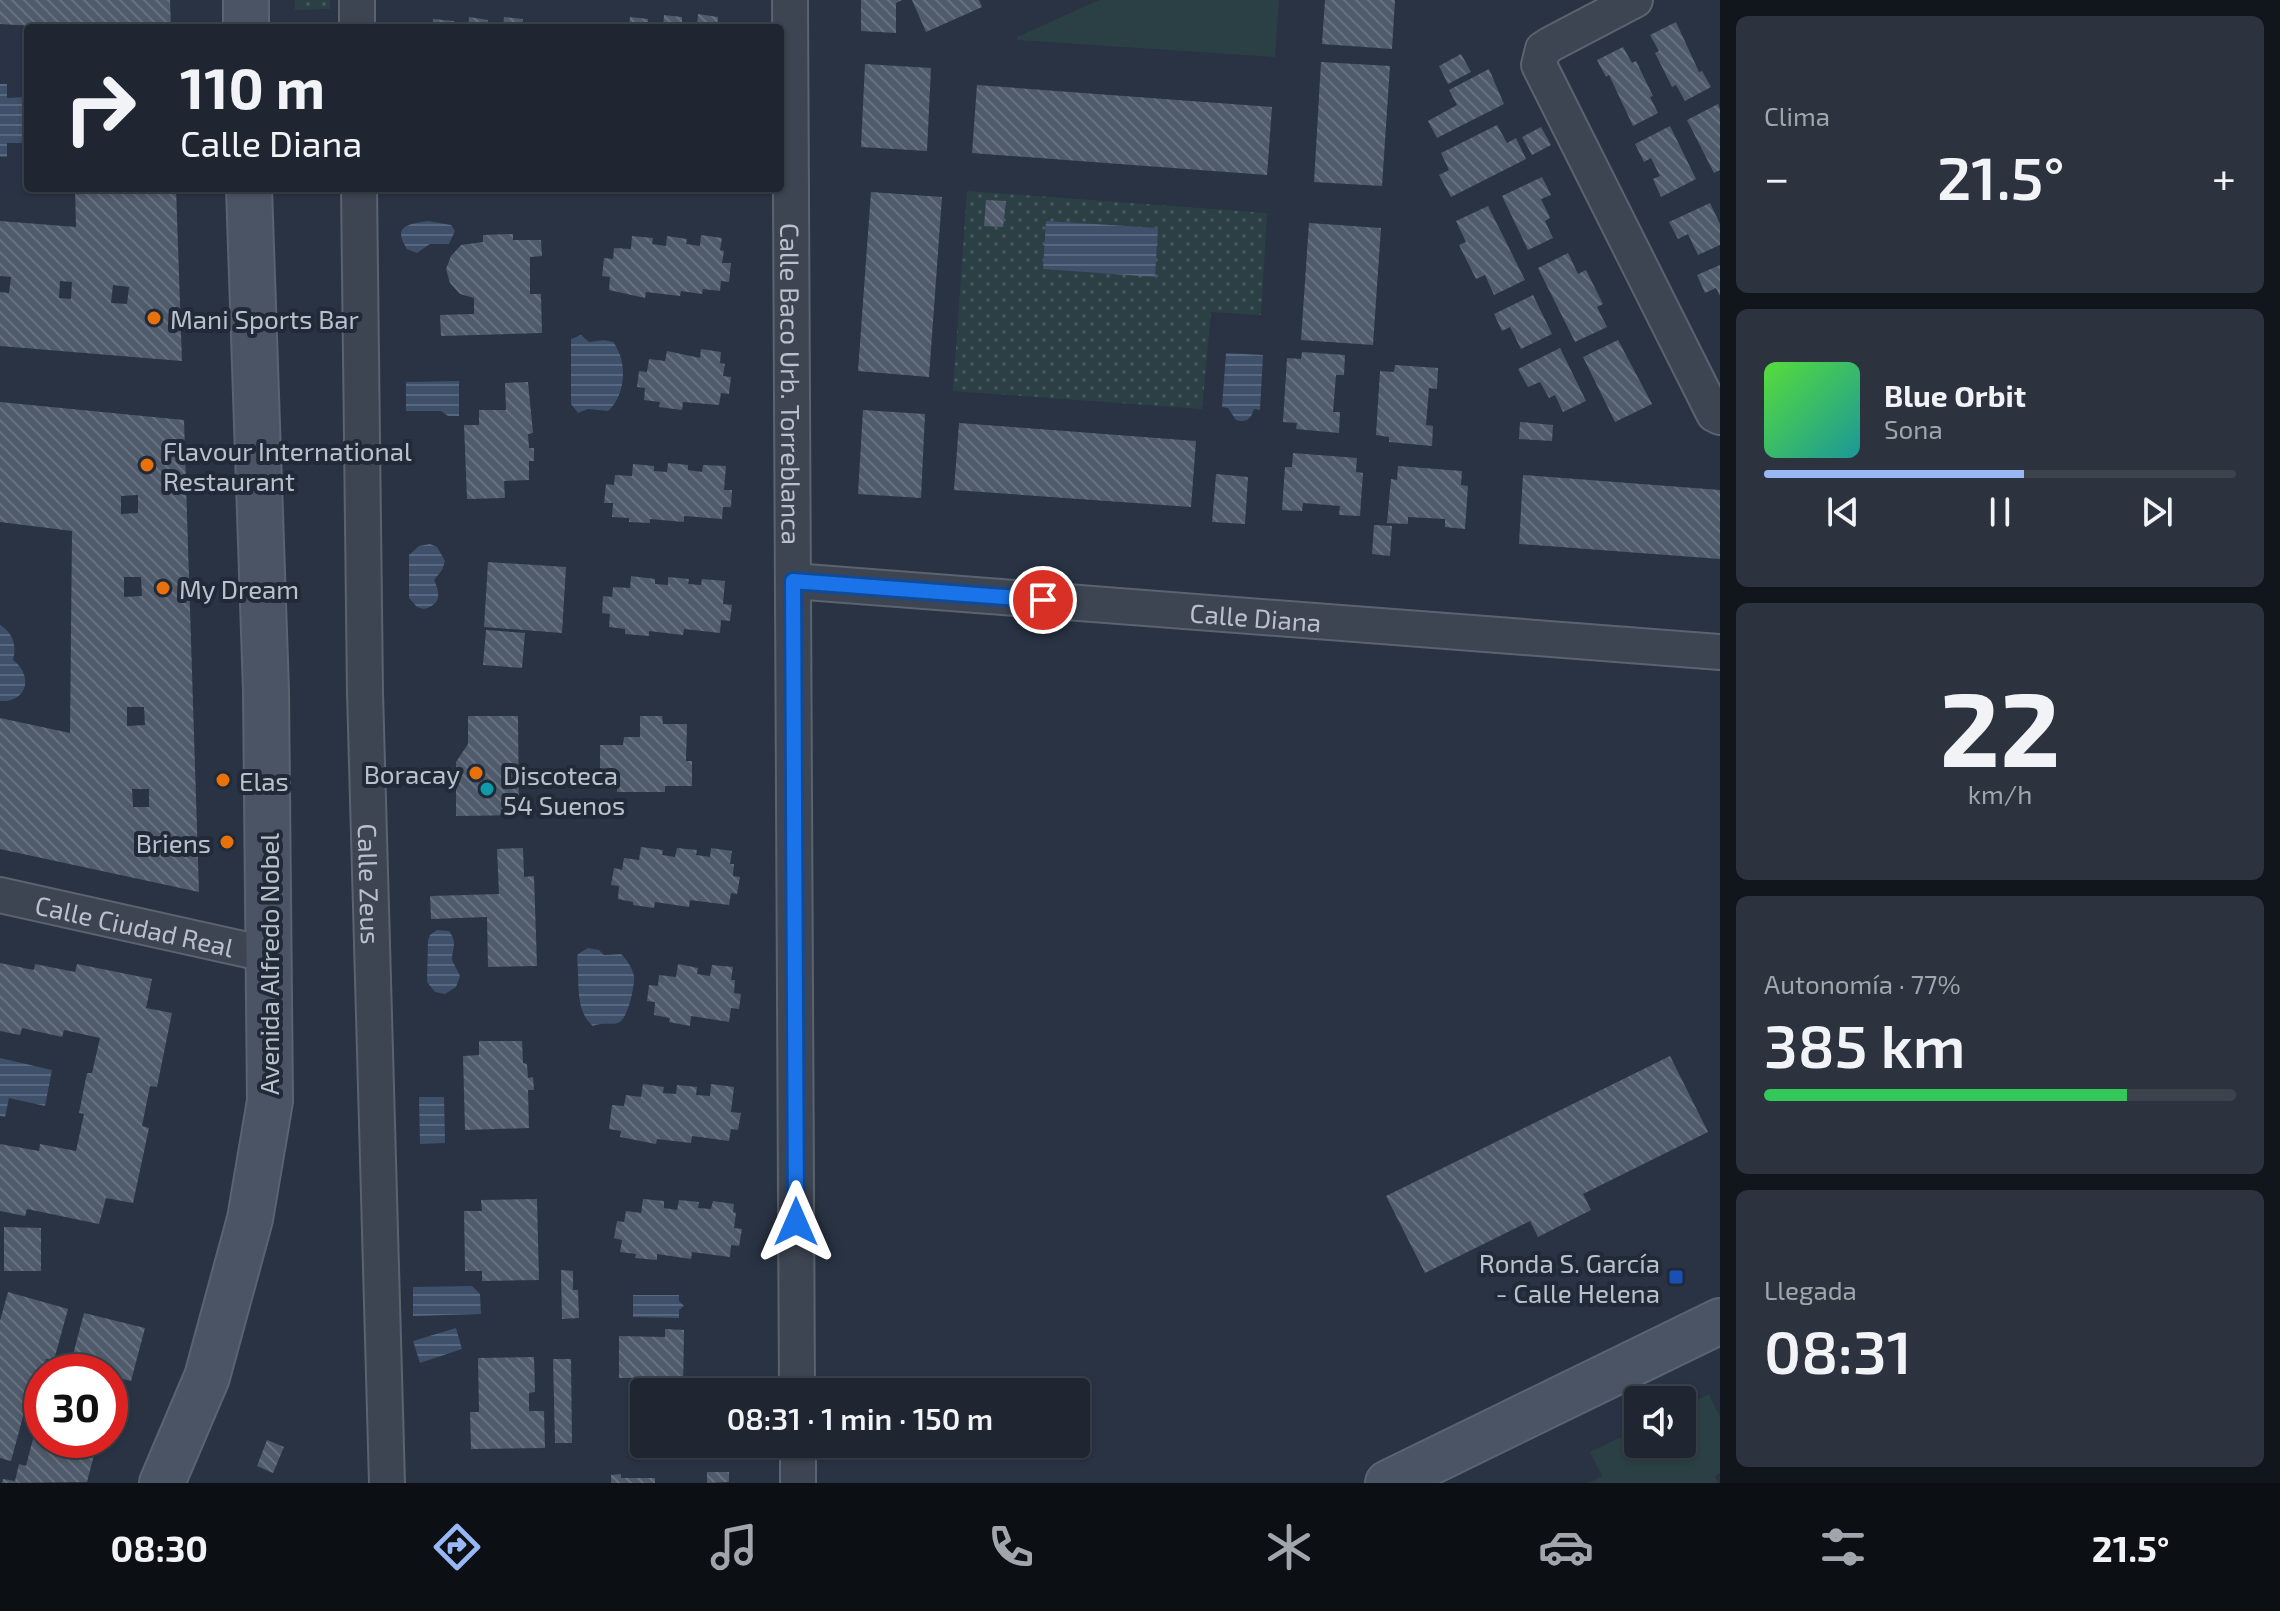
<!DOCTYPE html>
<html lang="es">
<meta charset="utf-8">
<style>
body{margin:0;font-family:"Exo 2",sans-serif;background:#2c323e;color:#f1f3f6;height:100vh;display:flex;flex-direction:column;font-size:30px;white-space:nowrap}
*{box-sizing:border-box;margin:0}
p{font-size:26px;color:#a1a5ac}
.icon{flex:none;width:44px;height:44px;fill:none;stroke:currentColor;stroke-width:2;stroke-linecap:round;stroke-linejoin:round}
.map{position:relative;flex:1;overflow:hidden}
.panel{display:flex;flex-direction:column;gap:16px;padding:16px;background:#11151c;width:560px}
.panel>*{flex:none}
.guide{position:absolute;left:24px;top:24px;width:760px;height:168px;border-radius:8px;box-shadow:0 2px 6px #0004,0 0 0 2px #3c434d;background:#1f2632;color:#f1f3f6;overflow:hidden}
.tools{position:absolute;left:1624px;top:1386px;display:grid;gap:16px}
.tools a{display:grid;place-items:center;width:72px;height:72px;border-radius:8px;background:#1f2632;box-shadow:0 2px 6px #0004,0 0 0 2px #3c434d;font-size:40px}
.speed{position:absolute;left:24px;top:1354px;display:flex;gap:16px;font-size:40px;font-weight:700;text-align:center}
.speed>*{display:grid;place-content:center;width:104px;height:104px;border-radius:50%;background:#1f2632;box-shadow:0 2px 6px #0004,0 0 0 2px #3c434d;line-height:1}
.speed .limit{border:12px solid #d22;background:#fff;color:#111}
.pin{position:absolute;display:grid;place-items:center;width:68px;height:68px;color:#fff;margin:-34px;border:4px solid #fff;border-radius:50%;box-shadow:0 2px 8px #0007}
.me{position:absolute;width:88px;margin:-44px;rotate:0deg;stroke-linejoin:round;filter:drop-shadow(0 0 6px #0008)}
.turn{display:flex;align-items:center;gap:28px;height:168px;padding:0 24px;font-size:36px}
.turn .icon{width:104px;height:104px;stroke-width:2.5}
.turn b{display:block;font-size:56px;line-height:68px}
.big{font-size:60px;font-weight:600;line-height:1.1}
.panel .card{flex:1;display:flex;flex-direction:column;justify-content:center;gap:12px;min-width:0;padding:0 28px;border-radius:12px;background:#2c323e}
.panel .dial{align-items:center;gap:0}
.dial b{font-size:104px;line-height:1}
.song{display:flex;align-items:center;gap:24px}
.cover{width:96px;height:96px;border-radius:12px;background:linear-gradient(135deg,hsl(110 70% 55%),hsl(180 70% 35%))}
.played{height:8px;border-radius:4px;background:linear-gradient(90deg,#97b8f4 55%,#3c434d 55%)}
.keys{display:flex;justify-content:space-around;direction:ltr}
.heat{display:flex;justify-content:space-between;align-items:center;font-size:44px;direction:ltr}
.charge{height:12px;border-radius:6px;background:linear-gradient(90deg,#34c759 77%,#3c434d 0)}
.trip{position:absolute;left:630px;top:1378px;width:460px;height:80px;border-radius:8px;background:#1f2632;box-shadow:0 2px 6px #0004,0 0 0 2px #3c434d;font-weight:600;line-height:80px;text-align:center}
.menu{display:flex;height:128px;justify-content:space-around;align-items:center;background:#0c0f14;color:#a1a5ac}
.menu .icon{width:56px;height:56px}
.menu .selected{color:#97b8f4}
.menu b{font-size:36px;color:#f1f3f6}
main{display:flex;flex:1;min-height:0}
.map>svg:first-child{display:block}
</style>
<main>
<div class="map">
<svg width="1720" height="1483" viewBox="0 0 1720 1483">
<defs>
<pattern id="park-dots" width="8" height="8" patternUnits="userSpaceOnUse" patternTransform="scale(2)"><rect width="8" height="8" fill="#2b4044"/><path d="M2 2h.1M6 6h.1" fill="none" stroke="#485a5e" stroke-width="1.8" stroke-linecap="round"/></pattern>
<pattern id="water-rules" width="6" height="5" patternUnits="userSpaceOnUse" patternTransform="scale(2)"><rect width="6" height="5" fill="#3f506b"/><path d="M0 2.5h6" fill="none" stroke="#59677f"/></pattern>
<pattern id="building-back-hatch" width="6" height="6" patternUnits="userSpaceOnUse" patternTransform="scale(2)"><rect width="6" height="6" fill="#4f5a6b"/><path d="M-1 5l2 2M0 0l6 6M5-1l2 2" fill="none" stroke="#66707f"/></pattern>
</defs>
<rect width="100%" height="100%" fill="#293343"/>
<!-- green -->
<path fill="#2b4044" d="M1099 0H1279L1275 57 1017 40V37Z
M1709 1394 1720 1417V1473L1715 1476 1718 1483H1589L1602 1476 1590 1452 1638 1429V1444H1682V1407Z"/>
<!-- park -->
<path fill="url(#park-dots)" d="M295 0H330V9L295 10Z
M967 191 1267 213 1261 315 1211 312 1202 409 953 391Z"/>
<!-- water -->
<path fill="url(#water-rules)" d="M0 84H7V98L26 97 27 143H7V157H0Z
M428 221 451 225 455 231 449 244H430L417 253 407 249C392 226 408 224 428 221Z
M1046 221 1158 228 1155 277 1043 269Z
M581 335 589 342 604 340 613 342C628 361 626 395 608 411L588 409 578 413 571 404V339Z
M1226 353 1263 355 1260 410 1254 409C1251 419 1246 423 1236 420L1228 408 1222 407Z
M459 381V416H448L441 411H406V382Z
M430 544 437 547 445 561 442 570 434 580C440 593 442 604 424 609L417 607 409 598V555L419 546Z
M0 625C13 633 17 645 13 660 34 676 27 703 0 701Z
M437 930 449 931C458 943 452 948 452 960L460 976 456 987 445 994 435 992 427 982 428 940 430 935Z
M588 948 599 950 604 955 621 954C627 960 632 967 634 976 635 985 628 1020 618 1023 609 1025 602 1022 593 1026 574 1010 580 981 577 958L578 954Z
M0 1058 52 1070 45 1106 9 1098 5 1117 0 1116Z
M419 1097H444L445 1143 420 1144Z
M472 1286 480 1294 481 1314 413 1316V1287Z
M633 1295H679V1301L684 1306 679 1310V1318L633 1317Z
M456 1328 462 1349 420 1363 413 1341Z"/>
<!-- building -->
<path fill="url(#building-back-hatch)" fill-rule="evenodd" d="M0 0H170L171 28H70L0 24Z
M861 0H902L896 3V33L861 31Z
M912 0H979L982 7 926 32Z
M1325 0H1395L1392 49 1322 44Z
M698 14 718 17 717 28H663L664 15 682 17V23L697 25Z
M469 17 488 20 487 28H468Z
M504 17 523 19 522 28H503Z
M630 17 648 19V25L660 28H629Z
M433 19 454 21 453 28H432Z
M1676 22 1699 72 1702 71 1711 87 1685 101 1676 85 1672 87 1655 53 1659 51 1650 35Z
M1623 47 1632 63 1636 61 1653 96 1650 97 1658 113 1633 126 1609 75 1606 77 1597 60Z
M1461 54 1471 72 1448 84 1439 66Z
M1321 62 1390 66 1382 186 1314 182Z
M865 64 931 68 927 151 861 147Z
M1489 69 1504 104 1437 138 1428 121 1457 105 1449 90Z
M977 85 1272 107 1267 175 972 153Z
M1718 104 1720 109V170L1714 173 1687 120Z
M1497 125 1507 143 1516 138 1526 159 1451 197 1439 175 1449 170 1441 153Z
M1670 126 1696 179 1661 197 1653 179 1660 176 1651 158 1644 162 1635 144Z
M1541 127 1551 145 1532 155 1522 137Z
M1542 177 1551 195 1541 199 1550 218 1545 221 1553 238 1528 250 1502 196Z
M75 188H176L182 361 0 346V292L9 293 11 277 0 276V221L76 227ZM60 281 72 282 71 299 59 298ZM113 285 129 287 127 304 111 303Z
M871 192 942 197 929 377 858 371Z
M986 200 1006 201 1003 227 984 226Z
M1710 203 1720 224V245L1698 255 1688 234 1678 239 1669 222Z
M1488 206 1525 280 1494 295 1485 275 1476 279 1459 245 1466 242 1456 221Z
M1309 223 1381 228 1373 345 1301 340Z
M513 234V240H541L542 256 530 257V294H541L542 333 441 336 440 315 474 314V298L460 294 450 283 446 269 451 256 461 245 483 242V235Z
M701 235 722 238 720 250 724 251 722 263H731L729 282 721 281 720 291 703 289 702 294 681 291 680 296 646 292 645 298 609 290 610 277 602 276 604 258 613 259 614 248 631 249 632 236 653 238 652 244 666 246 667 236 687 239 686 244 700 246Z
M1568 253 1578 274 1586 270 1603 304 1597 307 1607 327 1575 342 1538 268Z
M1720 265V296L1716 288 1705 293 1697 275Z
M1533 295 1552 334 1521 349 1510 327 1502 331 1494 314Z
M1618 340 1652 404 1615 422 1583 357Z
M1560 348 1586 401 1563 412 1555 395 1549 398 1540 382 1528 387 1518 369Z
M701 349 721 352 720 363 725 364 723 376 731 377 729 394 721 393 719 405 683 402 682 410 659 407 660 402 644 400 645 388 637 387 639 371 647 372 649 359 665 361 667 351 700 358Z
M1302 352 1345 355 1344 375H1336L1333 412H1340L1339 433 1296 429 1297 423 1283 422 1287 358 1301 359Z
M1395 365 1438 368 1437 389 1429 388 1426 425 1433 426 1432 446 1389 442V437L1376 435 1380 371 1394 372Z
M528 382 533 433 528 434 529 448H534V461H529V480L504 481 505 498 467 499 464 425H479V410H506L505 383Z
M0 402 184 420 199 892 0 849V718L70 733 72 531 0 522ZM138 495V513L121 514V496ZM124 577H141L142 596 124 597ZM127 707H144L145 725 127 726ZM132 789H149V807H133Z
M863 410 925 414 921 498 858 494Z
M1520 422 1553 425 1552 441 1519 439Z
M959 423 1196 441 1191 507 954 490Z
M1293 453 1357 458 1356 472 1363 473 1360 516 1339 515 1340 506 1303 503 1302 511 1282 510 1285 467H1292Z
M668 463 688 465V470L702 472 703 465 726 466 724 490H732L731 507H723L722 519 684 516V522L650 519V523L629 522V518L612 517 613 503H604L606 484 614 485 615 475 632 476 633 464 654 466V471L667 472Z
M1398 466 1462 471 1461 485 1468 486 1465 529 1445 527V519L1408 517V524L1387 523 1391 479 1397 480Z
M1216 474 1248 477 1245 524 1212 522Z
M1523 475 1720 490V559L1519 544Z
M1374 525 1392 526 1390 556 1372 554Z
M488 562 566 567 562 633 484 627Z
M631 576 655 579V584L668 585V577L689 579 688 584 701 585 702 579 725 581 723 604 732 605 730 621 721 620 720 633 684 629 683 635 649 631V636L625 634V629L609 627 610 614 602 613 603 596 612 597 613 587 630 588Z
M486 630 525 633 522 668 483 665Z
M468 716H518L519 815 456 816V762L468 744Z
M640 716H662L663 724H687L686 761H692V786H665V792H617V777L600 776V745H623L624 737H640Z
M641 847 663 850 662 855 675 857 677 848 697 850 696 855 710 857 711 848 732 851 730 864H734L733 876 740 877 737 894 731 893 729 905 690 900 689 907 655 902 654 908 633 905V902L618 899 619 886 611 885 614 868 622 870 624 858 639 860Z
M523 848 524 877 534 876 537 966 488 967 487 917 431 919 430 896 499 894 497 849Z
M0 963 34 970 35 964 75 972 77 964 152 979 146 1008 172 1013 157 1087 150 1086 142 1126 149 1128 133 1203 106 1198 99 1224 27 1209 25 1216 0 1211V1144L39 1151 40 1144 76 1151 84 1114 79 1113 87 1073H92L100 1038 64 1030 62 1037 22 1028 20 1035 0 1031Z
M678 964 698 968 697 974 710 976 712 965 733 967 731 980H735L734 993 741 994 739 1009 731 1008 729 1022 691 1016 690 1026 669 1022 670 1018 654 1015 655 1002 647 1001 649 985 658 986 659 975 676 977Z
M479 1041H522L523 1063 527 1064 528 1078 533 1077 534 1090H528L529 1128 465 1130 463 1056 479 1055Z
M1670 1056 1708 1132 1583 1194 1591 1210 1538 1237 1530 1221 1425 1273 1386 1196Z
M643 1084 664 1087 663 1093 676 1094 677 1085 697 1087 696 1095 710 1096 711 1084 734 1087 731 1112 741 1113 738 1130 731 1129 729 1141 692 1136 691 1143 657 1139 656 1144 620 1137 621 1131 609 1129 612 1105 624 1106 626 1095 641 1097Z
M537 1199 539 1280 482 1281V1271H465L464 1211H482L481 1200Z
M643 1199 664 1201V1208L677 1210 679 1200 699 1202 698 1208 711 1209 713 1201 734 1204 733 1212 736 1213 734 1228 742 1229 739 1246 731 1245 730 1257 692 1252 691 1259 657 1254V1260L635 1258 636 1254 620 1252 622 1240 614 1238 617 1221 624 1222 626 1211 641 1213Z
M4 1227 41 1228V1271H4Z
M561 1270 573 1271V1290H578L579 1318 562 1319Z
M8 1292 68 1309 54 1360 46 1359 33 1410 25 1409 11 1461 0 1458V1321Z
M84 1313 145 1328 131 1381 123 1379 111 1426 110 1372H59L62 1363 70 1366Z
M665 1329 684 1330 683 1392H644V1398H636V1378H619V1336L665 1337Z
M534 1357 535 1392 529 1393V1411H544L545 1448 471 1449 470 1412H479L478 1358Z
M553 1359H571L572 1443H555Z
M41 1408 42 1440H98L87 1482 2 1483 3 1479 15 1481 19 1464 26 1466Z
M267 1440 284 1447 273 1473 257 1466Z
M707 1472H729V1482L707 1483Z
M621 1474V1478H655V1483H611V1475Z"/>
<g fill="none" stroke-linecap="round" stroke-linejoin="round">
<!-- minor casing -->
<g stroke="#5b6370" stroke-width="38">
<g id="minor">
<path d="M357 0V28"/>
<path id="s1" d="M790 0 797 1392"/>
<path d="M1635 0 1551 44 1543 49 1539 65 1714 414 1720 417"/>
<path id="s2" d="M359 188 365 692 387 1483"/>
<path id="s3" d="M793 581 1720 652"/>
<path id="s4" d="M0 895 270 955"/>
<path d="M798 1444V1483"/>
</g>
</g>
<!-- secondary casing -->
<g stroke="#5b6370" stroke-width="48">
<path id="secondary" d="M246 0V28
M162 1483 207 1377 250 1219 270 1101 266 691 249 188
M1388 1483 1720 1321"/>
</g>
<!-- minor -->
<use href="#minor" stroke="#3d4552" stroke-width="34"/>
<!-- secondary -->
<use href="#secondary" stroke="#4b5465" stroke-width="44"/>
</g>
<g fill="none" stroke-linecap="round" stroke-linejoin="round">
<!-- route casing -->
<g stroke="#114b97" stroke-width="20">
<path id="route" d="M796 1222 793 581 1043 600"/>
</g>
<!-- route -->
<use href="#route" stroke="#1a73e8" stroke-width="14"/>
</g>
<!-- markers -->
<g fill="#e8710a" stroke="#212a38" stroke-width="3">
<circle cx="154" cy="318" r="8"/>
<circle cx="147" cy="465" r="8"/>
<circle cx="163" cy="588" r="8"/>
<circle cx="476" cy="773" r="8"/>
<circle cx="223" cy="780" r="8"/>
<circle cx="227" cy="842" r="8"/>
</g>
<circle fill="#0f9aa8" stroke="#212a38" stroke-width="3" cx="487" cy="789" r="8"/>
<rect fill="#1a4fb4" stroke="#212a38" stroke-width="3" x="1668" y="1269" width="16" height="16" rx="4"/>
<g text-anchor="middle" dominant-baseline="central" stroke-width="8" stroke-linejoin="round" paint-order="stroke">
<!-- poi labels -->
<g font-size="26" fill="#bac1cc" stroke="#212a38" text-anchor="start">
<text x="170" y="318">Mani Sports Bar</text>
<text x="163" y="450">Flavour International<tspan x="163" dy="30">Restaurant</tspan></text>
<text x="179" y="588">My Dream</text>
<text x="460" y="773" text-anchor="end">Boracay</text>
<text x="503" y="774">Discoteca<tspan x="503" dy="30">54 Suenos</tspan></text>
<text x="239" y="780">Elas</text>
<text x="211" y="842" text-anchor="end">Briens</text>
<text x="1660" y="1262" text-anchor="end">Ronda S. García<tspan x="1660" dy="30">- Calle Helena</tspan></text>
</g>
<!-- street labels -->
<g font-size="26" fill="#bac1cc" stroke="#212a38">
<text stroke="none"><textPath href="#s1" startOffset="384">Calle Baco Urb. Torreblanca</textPath></text>
<text stroke="none"><textPath href="#s3" startOffset="464">Calle Diana</textPath></text>
<text stroke="none"><textPath href="#s2" startOffset="696">Calle Zeus</textPath></text>
<text stroke="none"><textPath href="#s4" startOffset="138">Calle Ciudad Real</textPath></text>
<text transform="translate(268 964) rotate(-90)">Avenida Alfredo Nobel</text>
</g>
</g>
</svg>
<div class="tools">
<a><svg class="icon" aria-label="sound" viewBox="0 0 24 24"><path d="M4 9h4l5-4v14l-5-4H4zM17 9q2 3 0 6"/></svg></a>
</div>
<div class="speed"><div class="limit">30</div></div>
<div class="pin" style="left:1043px;top:600px;background:#d93025"><svg class="icon" aria-label="arrive" viewBox="0 0 24 24"><path d="M6 21V4h12l-3 4 3 4H6"/></svg></div>
<svg class="me" style="left:796px;top:1222px" viewBox="-20 -20 40 40"><path d="M0-17L14 15 0 8-14 15z" fill="#1a73e8" stroke="#fff" stroke-width="4"/></svg>
<div class="trip">08:31 · 1 min · 150 m</div>
<div class="guide">
<div class="turn"><svg class="icon" aria-label="right" viewBox="0 0 24 24"><path d="M7 20v-9h11M14 6l5 5-5 5"/></svg><div><b>110 m</b>Calle Diana</div></div>
</div>
</div>
<section class="panel">
<div class="card"><p>Clima</p>
<div class="heat"><a>−</a><b class="big">21.5°</b><a>+</a></div>
</div>
<div class="card">
<div class="song"><i class="cover"></i><div><b>Blue Orbit</b><p>Sona</p></div></div>
<div class="played"></div>
<div class="keys"><svg class="icon" aria-label="previous" viewBox="0 0 24 24"><path d="M18 5L8 12l10 7zM5 5v14"/></svg><svg class="icon" aria-label="pause" viewBox="0 0 24 24"><path d="M8 5v14M16 5v14"/></svg><svg class="icon" aria-label="next" viewBox="0 0 24 24"><path d="M6 5l10 7-10 7zM19 5v14"/></svg></div>
</div>
<div class="card dial"><b>22</b><p>km/h</p></div>
<div class="card"><p>Autonomía · 77%</p><b class="big">385 km</b><div class="charge"></div></div>
<div class="card"><p>Llegada</p><b class="big">08:31</b></div>
</section>
</main>
<nav class="menu">
<b>08:30</b>
<svg class="icon selected" aria-label="directions" viewBox="0 0 24 24"><path d="M12 3l9 9-9 9-9-9zM9 14v-3h6M13 9l2 2-2 2"/></svg>
<svg class="icon" aria-label="music" viewBox="0 0 24 24"><path d="M9 18V5l10-2v13"/><circle cx="6" cy="18" r="3"/><circle cx="16" cy="16" r="3"/></svg>
<svg class="icon" aria-label="phone" viewBox="0 0 24 24"><path d="M5 4h4l2 5-3 2q2 4 5 5l2-3 5 2v4C11 20 4 13 5 4z"/></svg>
<svg class="icon" aria-label="climate" viewBox="0 0 24 24"><path d="M12 3v18M4 7l16 10M4 17L20 7"/></svg>
<svg class="icon" aria-label="car" viewBox="0 0 24 24"><path d="M5 17H2v-5l4-1 3-4h7l3 4 3 1v5h-3M9 17h6M6 11h13"/><circle cx="7" cy="17" r="2"/><circle cx="17" cy="17" r="2"/></svg>
<svg class="icon" aria-label="filters" viewBox="0 0 24 24"><path d="M4 7h16M4 17h16"/><circle cx="9" cy="7" r="2"/><circle cx="15" cy="17" r="2"/></svg>
<b>21.5°</b>
</nav>
